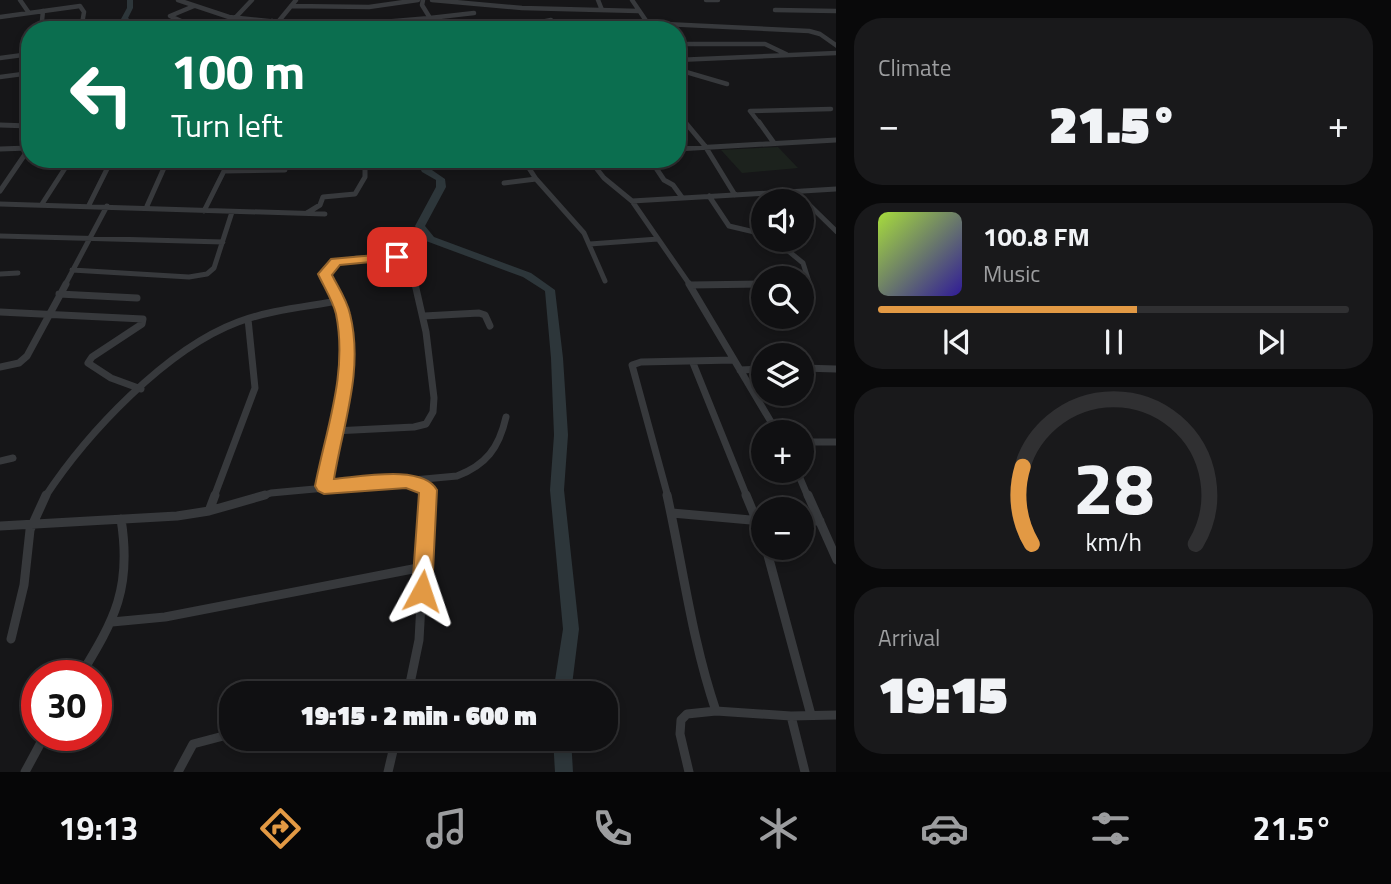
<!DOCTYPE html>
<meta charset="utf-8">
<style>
body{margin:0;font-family:"Titillium Web",sans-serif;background:#19191b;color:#f1f3f6;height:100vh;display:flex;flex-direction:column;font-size:26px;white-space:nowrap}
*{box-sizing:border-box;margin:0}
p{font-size:23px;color:#9c9d9f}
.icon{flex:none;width:38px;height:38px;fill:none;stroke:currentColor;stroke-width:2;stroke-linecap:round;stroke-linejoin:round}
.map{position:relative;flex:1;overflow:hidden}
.panel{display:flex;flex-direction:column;gap:18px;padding:18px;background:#09090a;width:555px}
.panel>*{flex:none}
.guide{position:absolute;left:21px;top:21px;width:665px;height:147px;border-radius:28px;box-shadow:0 4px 10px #0003,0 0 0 2px #303032;background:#0b6e4f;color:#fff;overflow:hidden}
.controls{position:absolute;left:751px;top:189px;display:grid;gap:14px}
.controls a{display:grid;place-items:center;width:63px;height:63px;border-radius:50%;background:#101012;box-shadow:0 4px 10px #0003,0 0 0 2px #303032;font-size:35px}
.speed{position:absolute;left:21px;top:660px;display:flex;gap:14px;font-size:35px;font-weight:700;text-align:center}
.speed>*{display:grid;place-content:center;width:91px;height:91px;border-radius:50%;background:#101012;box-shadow:0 4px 10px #0003,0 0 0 2px #303032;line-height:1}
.speed .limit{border:10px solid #d22;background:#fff;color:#111}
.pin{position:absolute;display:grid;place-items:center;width:60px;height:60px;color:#fff;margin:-30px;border-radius:14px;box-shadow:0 4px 10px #0006}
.me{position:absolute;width:77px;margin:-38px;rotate:5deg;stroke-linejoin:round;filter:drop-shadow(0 0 5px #0008)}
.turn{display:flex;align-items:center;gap:24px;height:147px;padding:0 35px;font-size:32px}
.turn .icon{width:91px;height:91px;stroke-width:2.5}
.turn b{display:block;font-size:49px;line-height:60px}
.big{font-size:52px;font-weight:800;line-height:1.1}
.panel .card{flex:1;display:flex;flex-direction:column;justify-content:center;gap:10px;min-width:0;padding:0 24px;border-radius:28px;background:#19191b}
.panel .dial{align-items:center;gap:0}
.dial svg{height:182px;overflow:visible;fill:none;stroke:#303032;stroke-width:7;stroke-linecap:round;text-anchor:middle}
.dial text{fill:#f1f3f6;stroke:none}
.song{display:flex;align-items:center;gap:21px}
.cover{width:84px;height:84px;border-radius:10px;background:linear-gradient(135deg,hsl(80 70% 55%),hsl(250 70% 35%))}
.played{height:7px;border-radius:4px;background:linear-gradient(90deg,#e29944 55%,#303032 55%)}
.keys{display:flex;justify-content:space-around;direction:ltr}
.heat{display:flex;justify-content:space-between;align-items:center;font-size:38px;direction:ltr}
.trip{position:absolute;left:219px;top:681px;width:399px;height:70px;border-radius:28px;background:#101012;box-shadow:0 4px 10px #0003,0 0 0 2px #303032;font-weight:800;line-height:70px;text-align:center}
.menu{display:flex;height:112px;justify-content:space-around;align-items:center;background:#060607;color:#9c9d9f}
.menu .icon{width:49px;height:49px}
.menu .selected{color:#e29944}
.menu b{font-size:32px;color:#f1f3f6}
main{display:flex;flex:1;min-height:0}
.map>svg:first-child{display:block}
</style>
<main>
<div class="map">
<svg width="837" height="772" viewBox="0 0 837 772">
<rect width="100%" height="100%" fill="#161618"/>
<!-- green -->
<path fill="#1c221d" d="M778 147 798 168 742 173 721 150Z"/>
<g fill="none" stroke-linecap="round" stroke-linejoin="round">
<!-- river -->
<path fill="#2d363a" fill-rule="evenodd" d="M127 0H133V8L128 18 143 30H135L121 19 127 8Z
M415 159H423L429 168 445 179 446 187 425 226 434 237 531 273 555 290 563 358 568 435 564 490 579 629 571 693H553L563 629 550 490 554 435 551 358 545 291 523 277 426 241 415 226 436 187V180L422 172Z
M553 738H571L573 772H555Z"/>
<!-- minor-far3 -->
<path stroke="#37393c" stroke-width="4.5" d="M20 0 29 13
M178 0 229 17 278 22
M296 0 278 22 335 26 430 18 422 5 423 0
M432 0 522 8 638 11
M598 0 602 10
M632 0 651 28
M706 0H718
M194 6 170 16 201 30
M291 6 369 7 418 0
M775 10 837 11
M0 17 80 6 84 12 81 30
M235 18 252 0
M430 18 474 13
M430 18 437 26 430 30
M490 29 495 30
M41 30 43 11
M263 30 272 21
M546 30 536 23 551 20
M630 30 665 24 809 31 820 34 837 46
M677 44H765L786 54
M0 58 30 54
M677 60 837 53
M677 66 686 72 727 84
M0 77 30 73
M677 113 686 124
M760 124 750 111 831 109"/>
<!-- minor-far2 -->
<path stroke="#37393c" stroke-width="5" d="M685 122 705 146 735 195
M759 122 774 143
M0 125 30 126
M0 149 29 148
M677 149 837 140
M523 159 536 179 584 233 605 281
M589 159 604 178 632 201 690 285
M650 159 664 180 673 185 681 196
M479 161 524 160
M224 171 285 170
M504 183 536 179
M0 191 30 147
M796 192 837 232
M709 196 729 226 763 234
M632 201 837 189
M0 204 325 214
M42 204 71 159
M89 205 112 159
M147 206 168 159
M204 211 224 171 227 159
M307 213 320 205 323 197 355 194 365 177V170
M0 236 223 242
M775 240 803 263 809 282H802
M590 244 658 239
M72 270 189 277 207 274 214 268 232 212
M0 274 18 273
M65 285 107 206
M330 285 325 274 335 262 357 258H405L416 285
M690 285 763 284"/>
<!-- minor-far1 -->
<path stroke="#37393c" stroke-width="7" d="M329 284C352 333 347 380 334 431
M689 284 777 432
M690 285 763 284
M59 294 137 298
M0 312 143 319 142 324 92 357 88 363 111 378 141 389
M424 316 479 313 485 315 490 326
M693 363 747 497
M0 367 19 363 27 356 66 284
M802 368 837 369
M740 370 763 369
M334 431 414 427 426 424 433 412 434 398 426 332 415 284
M802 442H837
M0 461 13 458
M797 471 808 497
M420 483 428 490V497
M324 486 334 431
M45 497C87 433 166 349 238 322 270 310 305 307 338 301
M214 497 255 388 248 319
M259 497 271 493 457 476C486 465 499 448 506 417
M668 497 632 365 641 362 734 360"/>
<!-- minor -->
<path stroke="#37393c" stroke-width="9" d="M667 495C683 567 692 641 716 711L791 716
M746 495 763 536
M808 495 837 560
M209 511 215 495
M672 513 762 521
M802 521H820
M0 526 177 516 209 511 265 495
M766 548 811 715
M112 622 165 617 423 567 428 495
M11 639 24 585 30 530 46 495
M80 676C115 619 132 588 121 519
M390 693 409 689
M408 693 419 640 423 567
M25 772 45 735
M178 772 193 744 231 734
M388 772 396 738
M689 772 680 734 681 720 687 714 716 711
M805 772 791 716 837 715"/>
</g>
<!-- route -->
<path fill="#e29944" stroke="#93632c" stroke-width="2" d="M397 253 404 257 402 259 340 265 332 275C338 287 347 300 350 314 364 370 343 424 334 479 360 477 423 464 437 490L432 591 429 598 422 600 415 598 412 591 419 493 406 488 324 494 318 491 315 486C326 429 348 373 336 314 333 301 324 287 318 274L331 259Z"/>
</svg>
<div class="controls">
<a><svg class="icon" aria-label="sound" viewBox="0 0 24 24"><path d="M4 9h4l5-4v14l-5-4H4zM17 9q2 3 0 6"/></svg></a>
<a><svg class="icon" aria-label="search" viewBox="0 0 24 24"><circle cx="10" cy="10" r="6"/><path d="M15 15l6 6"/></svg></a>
<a><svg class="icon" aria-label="layers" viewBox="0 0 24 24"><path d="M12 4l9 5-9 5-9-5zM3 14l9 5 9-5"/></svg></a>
<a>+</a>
<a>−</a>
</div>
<div class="speed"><div class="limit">30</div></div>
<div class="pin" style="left:397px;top:257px;background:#d93025"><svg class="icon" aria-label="arrive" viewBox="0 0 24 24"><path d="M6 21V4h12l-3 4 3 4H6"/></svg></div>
<svg class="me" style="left:422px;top:591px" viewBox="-20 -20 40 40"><path d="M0-17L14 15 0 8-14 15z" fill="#e29944" stroke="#fff" stroke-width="4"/></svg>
<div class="trip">19:15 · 2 min · 600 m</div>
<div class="guide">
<div class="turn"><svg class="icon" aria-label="left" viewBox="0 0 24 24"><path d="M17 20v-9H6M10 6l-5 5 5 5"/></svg><div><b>100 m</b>Turn left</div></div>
</div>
</div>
<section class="panel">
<div class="card"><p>Climate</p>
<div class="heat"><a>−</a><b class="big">21.5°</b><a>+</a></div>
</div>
<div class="card">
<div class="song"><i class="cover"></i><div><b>100.8 FM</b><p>Music</p></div></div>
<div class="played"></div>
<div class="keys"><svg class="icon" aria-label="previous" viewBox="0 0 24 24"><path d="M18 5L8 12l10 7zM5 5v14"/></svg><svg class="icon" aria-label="pause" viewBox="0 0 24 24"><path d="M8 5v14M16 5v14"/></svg><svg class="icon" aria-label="next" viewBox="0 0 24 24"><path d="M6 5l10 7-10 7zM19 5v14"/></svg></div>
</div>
<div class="card dial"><svg viewBox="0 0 100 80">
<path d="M14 69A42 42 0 1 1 86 69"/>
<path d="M14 69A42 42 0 0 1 10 35" stroke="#e29944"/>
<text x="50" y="56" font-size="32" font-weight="700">28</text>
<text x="50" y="72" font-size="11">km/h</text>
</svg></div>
<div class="card"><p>Arrival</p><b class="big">19:15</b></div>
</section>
</main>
<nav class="menu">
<b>19:13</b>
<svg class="icon selected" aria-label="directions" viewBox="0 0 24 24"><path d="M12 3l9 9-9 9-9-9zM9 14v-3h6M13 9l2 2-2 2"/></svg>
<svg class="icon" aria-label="music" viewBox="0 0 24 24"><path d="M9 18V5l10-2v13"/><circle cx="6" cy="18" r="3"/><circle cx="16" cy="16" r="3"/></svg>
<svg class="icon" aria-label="phone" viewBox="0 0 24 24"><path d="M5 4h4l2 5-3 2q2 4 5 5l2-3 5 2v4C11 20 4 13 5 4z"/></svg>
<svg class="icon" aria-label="climate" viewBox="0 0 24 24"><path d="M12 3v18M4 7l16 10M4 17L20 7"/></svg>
<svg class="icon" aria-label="car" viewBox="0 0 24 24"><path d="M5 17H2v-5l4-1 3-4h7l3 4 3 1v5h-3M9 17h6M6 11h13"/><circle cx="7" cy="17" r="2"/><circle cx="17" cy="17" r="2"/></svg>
<svg class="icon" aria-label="filters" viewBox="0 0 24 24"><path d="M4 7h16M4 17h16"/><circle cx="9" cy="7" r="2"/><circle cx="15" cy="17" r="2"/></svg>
<b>21.5°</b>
</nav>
